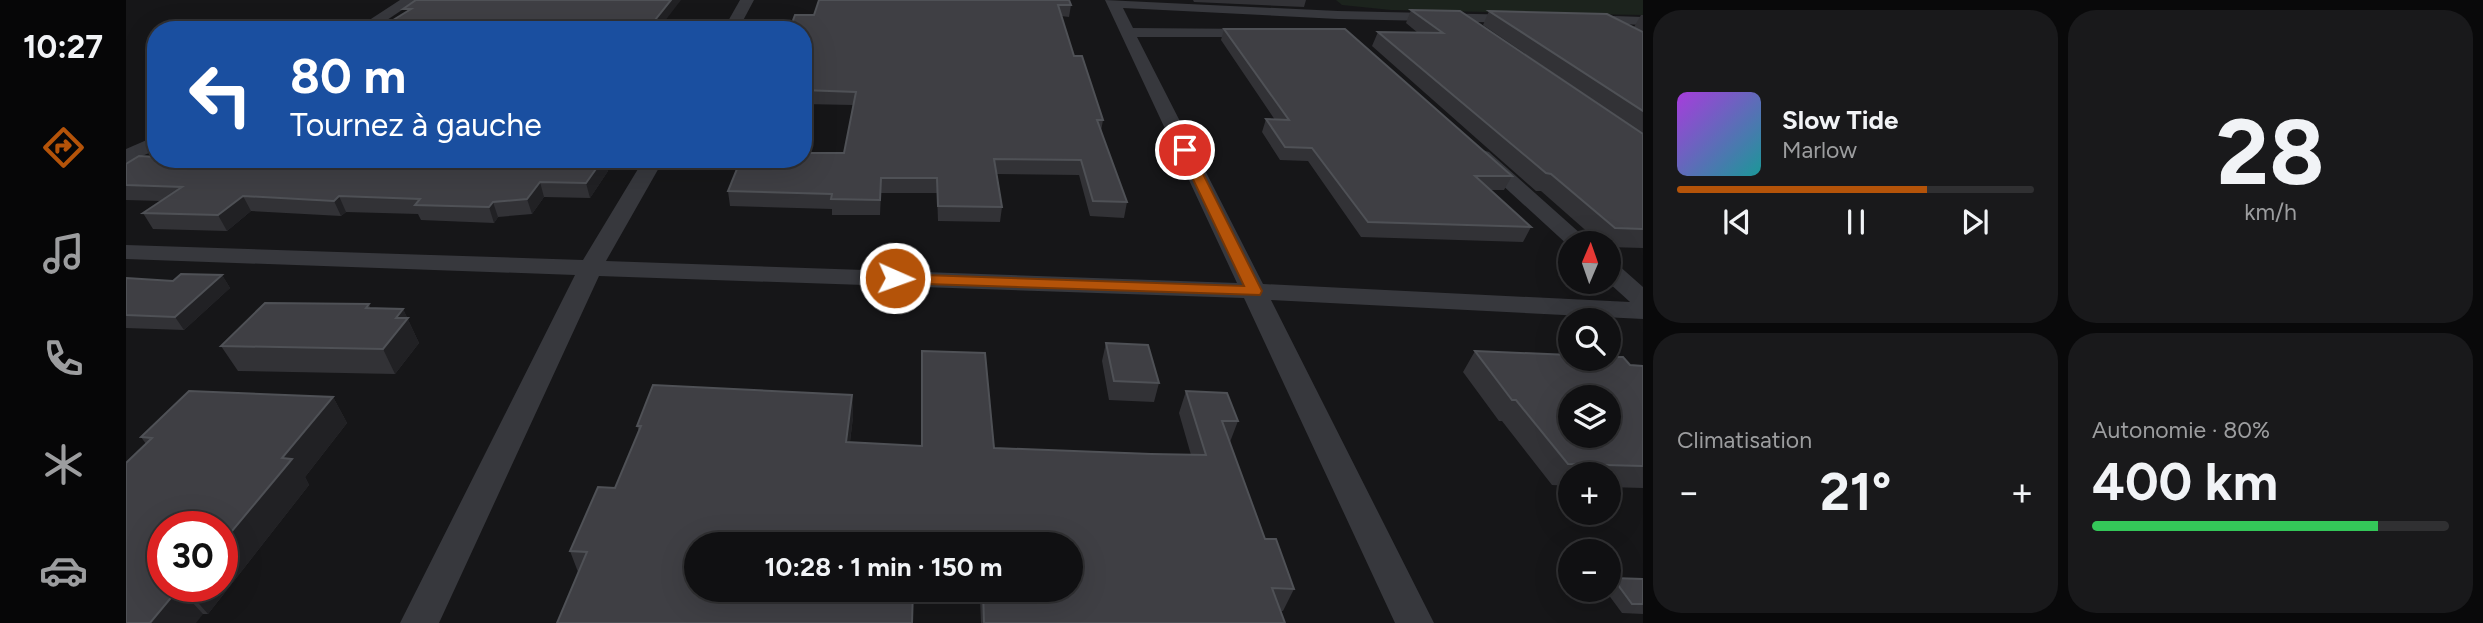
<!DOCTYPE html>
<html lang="fr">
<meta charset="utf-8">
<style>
body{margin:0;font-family:Figtree,sans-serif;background:#19191b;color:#f1f3f6;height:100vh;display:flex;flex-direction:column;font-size:26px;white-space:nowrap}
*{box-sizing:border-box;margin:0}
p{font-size:23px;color:#9c9d9f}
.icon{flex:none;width:38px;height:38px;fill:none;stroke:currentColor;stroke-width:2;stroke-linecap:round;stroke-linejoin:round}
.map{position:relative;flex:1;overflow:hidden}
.panel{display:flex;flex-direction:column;gap:10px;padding:10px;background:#09090a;width:840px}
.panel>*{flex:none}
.guide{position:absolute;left:21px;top:21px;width:665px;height:147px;border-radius:28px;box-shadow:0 7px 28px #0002,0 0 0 2px #303032;background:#1a4fa0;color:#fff;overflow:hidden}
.needle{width:46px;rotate:2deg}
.tools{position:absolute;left:1432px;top:231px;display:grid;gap:14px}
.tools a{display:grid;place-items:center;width:63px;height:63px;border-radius:50%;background:#101012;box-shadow:0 7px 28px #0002,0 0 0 2px #303032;font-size:35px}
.speed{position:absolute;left:21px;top:511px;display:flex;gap:14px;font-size:35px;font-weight:700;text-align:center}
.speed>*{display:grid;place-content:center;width:91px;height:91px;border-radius:50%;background:#101012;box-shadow:0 7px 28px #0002,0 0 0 2px #303032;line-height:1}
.speed .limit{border:10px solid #d22;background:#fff;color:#111}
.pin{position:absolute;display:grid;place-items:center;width:60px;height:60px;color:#fff;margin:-30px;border:4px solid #fff;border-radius:50%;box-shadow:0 2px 7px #0007}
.me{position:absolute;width:77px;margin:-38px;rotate:92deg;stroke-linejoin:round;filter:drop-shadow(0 0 5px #0008)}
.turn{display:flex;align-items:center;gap:24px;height:147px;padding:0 28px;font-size:32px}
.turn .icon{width:91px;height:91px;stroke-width:2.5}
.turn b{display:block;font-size:49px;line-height:60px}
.big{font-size:52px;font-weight:700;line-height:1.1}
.panel .card{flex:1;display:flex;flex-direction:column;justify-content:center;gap:10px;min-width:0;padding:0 24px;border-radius:28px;background:#19191b}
.panel .dial{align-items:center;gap:0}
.dial b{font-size:91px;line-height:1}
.song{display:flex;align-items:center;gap:21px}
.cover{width:84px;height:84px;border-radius:10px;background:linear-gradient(135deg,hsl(280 70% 55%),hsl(180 70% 35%))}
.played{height:7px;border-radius:4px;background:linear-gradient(90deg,#b45309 70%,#303032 70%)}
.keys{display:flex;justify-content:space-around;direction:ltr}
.heat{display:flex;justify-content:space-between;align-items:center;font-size:38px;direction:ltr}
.charge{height:10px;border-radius:5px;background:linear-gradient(90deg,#34c759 80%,#303032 0)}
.panel .tiles{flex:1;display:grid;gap:10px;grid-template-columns:repeat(2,1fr)}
.trip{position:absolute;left:558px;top:532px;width:399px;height:70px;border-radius:35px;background:#101012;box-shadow:0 7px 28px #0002,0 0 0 2px #303032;font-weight:700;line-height:70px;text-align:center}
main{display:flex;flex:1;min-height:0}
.tab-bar{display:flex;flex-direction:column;width:126px;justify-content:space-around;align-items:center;background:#060607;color:#9c9d9f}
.tab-bar .icon{width:49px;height:49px}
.tab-bar .active{color:#b45309}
.tab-bar b{font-size:32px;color:#f1f3f6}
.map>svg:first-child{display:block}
</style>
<main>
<nav class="tab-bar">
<b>10:27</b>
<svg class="icon active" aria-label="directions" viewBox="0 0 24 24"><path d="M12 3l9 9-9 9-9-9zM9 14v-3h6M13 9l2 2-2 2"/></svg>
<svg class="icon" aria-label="music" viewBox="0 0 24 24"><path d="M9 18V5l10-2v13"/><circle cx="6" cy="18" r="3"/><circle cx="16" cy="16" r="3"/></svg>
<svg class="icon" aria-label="phone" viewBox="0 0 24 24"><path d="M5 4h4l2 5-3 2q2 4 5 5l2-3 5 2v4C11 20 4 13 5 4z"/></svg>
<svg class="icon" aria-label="climate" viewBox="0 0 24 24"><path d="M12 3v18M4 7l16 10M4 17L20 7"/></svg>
<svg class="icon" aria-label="car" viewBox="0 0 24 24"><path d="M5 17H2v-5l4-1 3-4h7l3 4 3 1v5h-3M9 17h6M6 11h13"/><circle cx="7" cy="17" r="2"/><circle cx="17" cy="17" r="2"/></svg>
</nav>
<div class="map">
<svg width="1517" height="623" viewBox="0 0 1517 623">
<rect width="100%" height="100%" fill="#161618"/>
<!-- green -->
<path fill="#1c231d" d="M1210 0H1517V15L1265 10 1216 5Z"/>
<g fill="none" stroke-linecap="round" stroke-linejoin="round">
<!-- street -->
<path fill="#37383d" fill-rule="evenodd" d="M274 0H291L246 30H228Z
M614 0H628L612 30H597Z
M979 0 1212 11 1395 15 1402 19 1395 23 1212 19 997 8 1007 28 1133 29 1140 33 1133 37H1011L1137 284 1504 302 1482 282V262L1491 264 1517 287V319L1145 300 1308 623H1269L1118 298 473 276 313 623H274L449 275 0 259V245L457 260 518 159H538L480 261 1111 283Z
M1458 15 1517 17V25L1453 22 1451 19Z
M30 136V150L0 163V149Z
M1356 150 1363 152 1465 243H1444V247L1349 160 1346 156 1349 152Z"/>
</g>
<!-- wall -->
<path fill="#323236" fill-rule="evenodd" d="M693 0 945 5 943 17 935 16 948 56 977 120 975 131 1001 202 998 218 964 216 953 175 870 174 876 207 874 222 812 221 811 193H755L754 215H706V209L604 206 602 191 718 153 727 105 677 104V30L666 23 688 15Z
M1067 0H1180L1178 7 1068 2Z
M1285 10 1517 134V248L1482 247V243H1474L1415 191H1410L1246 46 1252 32 1292 33 1280 23Z
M1363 11 1508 27 1515 15H1517V134L1357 25Z
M1098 29 1386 176 1378 190H1365L1405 227 1397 242 1235 237 1182 161 1154 160 1136 132 1140 119 1149 120 1095 40Z
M30 159H479L482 171 464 198 418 197 406 214 372 217 368 223 295 220 292 214 220 212 215 216 125 211 101 231 27 229 17 213 35 201 0 200V164Z
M96 275 104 288 58 330 0 328V278L47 281Z
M243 304 244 308 277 309 293 343 269 374 112 371 95 346Z
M980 343 1033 383 1028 402 983 400 976 361Z
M796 351 859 353 868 448 1065 455 1053 413 1060 391 1101 393 1112 421 1104 442 1139 539H1150L1168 589 1157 611H1155L1159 623H855L854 598 787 594 786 623H431L452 572 444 551 472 487 489 488 513 431 511 426 527 385 726 395 727 417 724 442 796 446ZM570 544H945V590H570Z
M1349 351 1517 366V488L1482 487V474H1444V486L1426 485 1376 421H1373L1337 372Z
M207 397 221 423 179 477 183 485 82 614H77L0 623 20 444 15 437Z
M1487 578 1517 579V614L1496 613 1479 590H1482V583Z"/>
<!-- shaded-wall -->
<path fill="#212124" d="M545 0H555L532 30H521Z
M477 159H479L482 171 464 198 460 183Z
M414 182 418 197 406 214 401 199Z
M117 196 125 211 101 231 92 215Z
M213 196 220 212 215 216 208 201Z
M367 202 372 217 368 223 363 207Z
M96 275 104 288 58 330 49 317Z
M277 309 293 343 269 374 257 349 270 318Z
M726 395 727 417 721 464 720 442Z
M207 397 221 423 179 477 183 485 82 614 59 588 60 586H96V543L156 458Z
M53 588 77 614 70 623H24Z"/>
<!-- building -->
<path fill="#3f3f44" stroke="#4f5156" stroke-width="2" fill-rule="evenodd" d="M290 0H545L521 30H251L285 9H277Z
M693 0H943L945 5H932L948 56H956L977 120H971L1001 202 967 201 955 160 868 159 876 207 812 206 811 178H755L754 200 705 199 706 194 602 191 615 159H677V153H718L730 92 677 90V30H645L649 23H666L669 15H688Z
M1285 10 1334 11 1517 134V229L1489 228 1425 174 1420 173 1252 32 1317 33Z
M1363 11 1481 14 1517 32V111Z
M1098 29H1219L1386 176H1349L1405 227 1242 222 1186 148 1159 147 1140 119 1163 120Z
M13 156 30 157V159H477L460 183 414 182 401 199 367 202 363 207 289 205 294 199 213 196 208 201 117 196 92 215 17 213 56 187 0 185V164Z
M55 274 96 275 49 317 0 315V278L47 281Z
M139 303 243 304 240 308 277 309 270 318H282L257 349 95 346Z
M980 343 1022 345 1033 383 988 381Z
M796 351 859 353 868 448 1025 454 1080 455 1060 391 1101 393 1112 421H1096L1139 539H1150L1168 589 1146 588 1159 623H858L857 590H945V544H570V590H787L786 623H431L461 552 444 551 472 487 489 488 515 426H511L527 385 726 395 720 442 796 446Z
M1349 351 1444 355V359H1482V357H1497L1504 365 1517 366V466L1442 464 1390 400H1386ZM1444 397H1482V436H1444Z
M63 391 207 397 156 458 166 459 96 543V527H37V586H60L59 588H53L24 623H0V463L26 438 15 437Z
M1487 578 1517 579V604H1506Z"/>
<!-- route -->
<path fill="#b45309" stroke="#753606" stroke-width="2" d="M1055 147 1065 150 1136 291 1134 295 769 283 761 278 769 274 1118 286 1053 150Z"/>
</svg>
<div class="tools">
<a><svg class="needle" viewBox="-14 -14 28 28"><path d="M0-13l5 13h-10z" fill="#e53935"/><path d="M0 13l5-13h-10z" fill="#9c9d9f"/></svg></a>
<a><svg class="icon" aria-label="search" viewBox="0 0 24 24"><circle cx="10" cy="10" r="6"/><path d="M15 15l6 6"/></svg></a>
<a><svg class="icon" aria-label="layers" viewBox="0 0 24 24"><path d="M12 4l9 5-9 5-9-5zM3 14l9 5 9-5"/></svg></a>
<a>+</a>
<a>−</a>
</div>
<div class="speed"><div class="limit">30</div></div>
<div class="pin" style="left:1059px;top:150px;background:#d93025"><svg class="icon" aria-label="arrive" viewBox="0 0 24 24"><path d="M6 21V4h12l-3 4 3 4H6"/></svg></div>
<svg class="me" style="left:769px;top:278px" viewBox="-20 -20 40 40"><circle r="17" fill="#b45309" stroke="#fff" stroke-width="3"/><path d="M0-11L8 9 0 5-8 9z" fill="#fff"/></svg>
<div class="trip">10:28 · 1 min · 150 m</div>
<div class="guide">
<div class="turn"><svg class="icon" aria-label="left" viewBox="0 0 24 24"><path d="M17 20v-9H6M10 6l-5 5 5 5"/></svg><div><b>80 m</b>Tournez à gauche</div></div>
</div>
</div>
<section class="panel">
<div class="tiles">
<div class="card">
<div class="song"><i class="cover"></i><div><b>Slow Tide</b><p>Marlow</p></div></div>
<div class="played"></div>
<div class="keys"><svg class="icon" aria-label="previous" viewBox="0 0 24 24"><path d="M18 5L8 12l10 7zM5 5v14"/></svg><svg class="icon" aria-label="pause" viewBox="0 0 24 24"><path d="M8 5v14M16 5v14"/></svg><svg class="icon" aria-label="next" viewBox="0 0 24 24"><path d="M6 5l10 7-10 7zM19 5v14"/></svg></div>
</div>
<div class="card dial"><b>28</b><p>km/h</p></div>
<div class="card"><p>Climatisation</p>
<div class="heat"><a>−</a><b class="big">21°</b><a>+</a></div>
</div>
<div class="card"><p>Autonomie · 80%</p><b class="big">400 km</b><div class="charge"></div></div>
</div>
</section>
</main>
